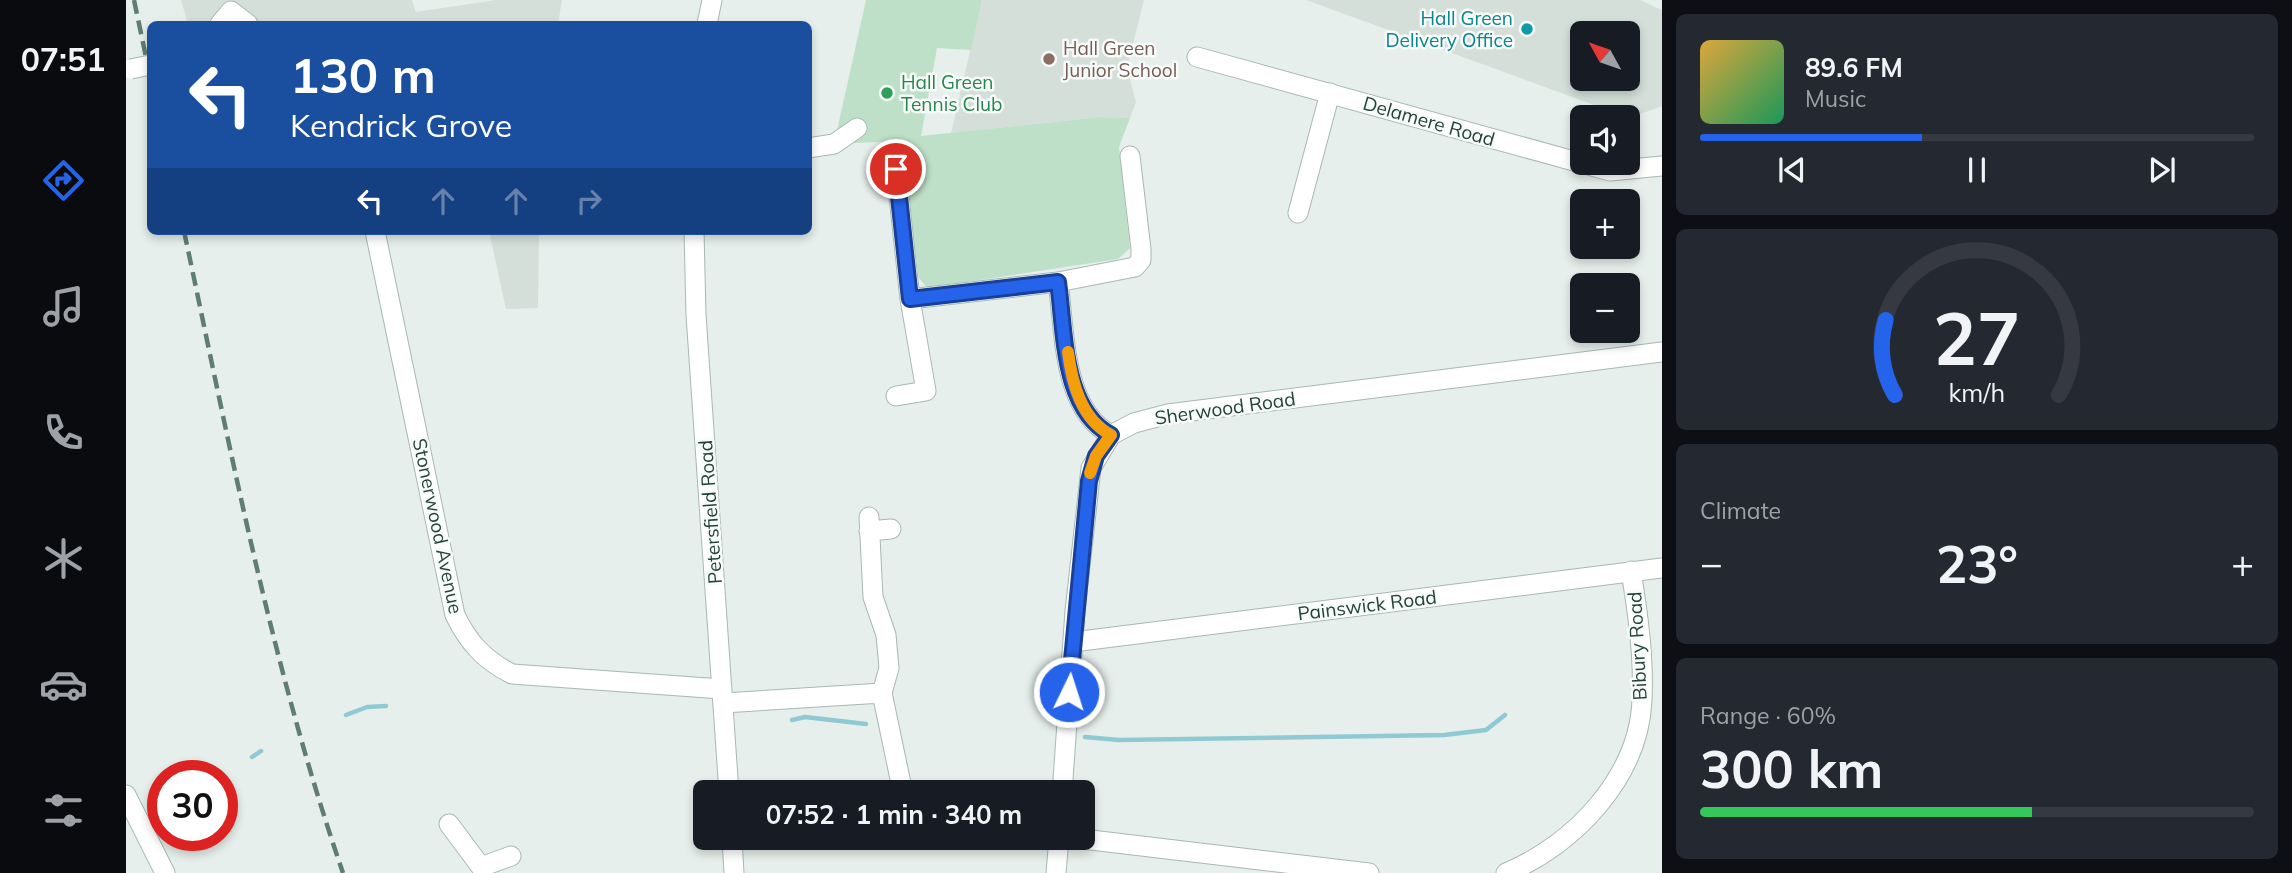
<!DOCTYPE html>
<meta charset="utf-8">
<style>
body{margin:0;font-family:Mulish,sans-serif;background:#242831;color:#f1f3f6;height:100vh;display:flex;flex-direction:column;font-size:26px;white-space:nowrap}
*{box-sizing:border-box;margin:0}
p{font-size:23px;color:#9ea1a6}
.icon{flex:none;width:38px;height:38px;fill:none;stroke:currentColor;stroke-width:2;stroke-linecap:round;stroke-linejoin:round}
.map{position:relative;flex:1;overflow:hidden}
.sheet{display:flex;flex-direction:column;gap:14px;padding:14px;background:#0d0f14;width:630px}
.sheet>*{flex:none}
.guide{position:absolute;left:21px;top:21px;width:665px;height:214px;border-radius:10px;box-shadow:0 4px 10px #0003;background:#1a4fa0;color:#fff;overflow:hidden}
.needle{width:46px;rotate:310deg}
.controls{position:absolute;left:1444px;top:21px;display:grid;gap:14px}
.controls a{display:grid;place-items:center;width:70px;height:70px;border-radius:10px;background:#171b24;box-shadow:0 4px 10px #0003;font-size:35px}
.speed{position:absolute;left:21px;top:760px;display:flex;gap:14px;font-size:35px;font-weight:700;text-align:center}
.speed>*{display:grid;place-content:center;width:91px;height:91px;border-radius:50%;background:#171b24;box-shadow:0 4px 10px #0003;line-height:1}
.speed .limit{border:10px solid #d22;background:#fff;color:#111}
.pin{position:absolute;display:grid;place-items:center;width:60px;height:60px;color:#fff;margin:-30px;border:4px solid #fff;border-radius:50%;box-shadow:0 2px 7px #0007}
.me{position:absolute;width:77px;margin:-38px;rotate:4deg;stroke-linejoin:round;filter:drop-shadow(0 0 5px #0008)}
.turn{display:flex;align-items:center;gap:24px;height:147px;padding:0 28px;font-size:32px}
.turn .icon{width:91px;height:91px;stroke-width:2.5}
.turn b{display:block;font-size:49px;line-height:60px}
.lanes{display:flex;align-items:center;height:66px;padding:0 28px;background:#0003;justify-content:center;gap:35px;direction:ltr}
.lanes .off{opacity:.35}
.big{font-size:52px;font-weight:700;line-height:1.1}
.sheet .tile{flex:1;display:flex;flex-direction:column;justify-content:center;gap:10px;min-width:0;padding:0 24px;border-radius:10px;background:#242831}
.sheet .dial{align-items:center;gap:0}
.dial svg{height:182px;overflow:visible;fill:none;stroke:#363941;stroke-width:7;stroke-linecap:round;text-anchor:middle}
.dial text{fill:#f1f3f6;stroke:none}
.song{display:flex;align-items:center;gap:21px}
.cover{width:84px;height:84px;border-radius:10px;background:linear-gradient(135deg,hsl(40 70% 55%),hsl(150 70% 35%))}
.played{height:7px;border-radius:4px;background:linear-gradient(90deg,#2563eb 40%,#363941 40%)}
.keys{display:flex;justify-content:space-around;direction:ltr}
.heat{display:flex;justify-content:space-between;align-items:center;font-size:38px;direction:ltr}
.charge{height:10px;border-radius:5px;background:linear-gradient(90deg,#34c759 60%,#363941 0)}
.trip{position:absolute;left:567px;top:780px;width:402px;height:70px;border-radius:10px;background:#171b24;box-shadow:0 4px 10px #0003;font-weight:700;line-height:70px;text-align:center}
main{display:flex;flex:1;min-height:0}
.menu{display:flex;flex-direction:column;width:126px;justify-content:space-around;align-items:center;background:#090b0e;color:#9ea1a6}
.menu .icon{width:49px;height:49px}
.menu .active{color:#2563eb}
.menu b{font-size:32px;color:#f1f3f6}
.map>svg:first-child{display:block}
</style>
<main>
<nav class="menu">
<b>07:51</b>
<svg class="icon active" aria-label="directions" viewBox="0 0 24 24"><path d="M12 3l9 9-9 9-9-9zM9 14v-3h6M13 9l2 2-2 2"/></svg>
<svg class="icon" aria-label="music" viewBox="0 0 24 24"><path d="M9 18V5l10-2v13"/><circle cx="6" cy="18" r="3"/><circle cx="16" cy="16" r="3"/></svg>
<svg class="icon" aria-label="phone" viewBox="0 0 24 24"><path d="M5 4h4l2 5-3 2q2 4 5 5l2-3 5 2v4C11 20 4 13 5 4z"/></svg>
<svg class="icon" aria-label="climate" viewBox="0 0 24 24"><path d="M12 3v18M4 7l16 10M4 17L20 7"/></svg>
<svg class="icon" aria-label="car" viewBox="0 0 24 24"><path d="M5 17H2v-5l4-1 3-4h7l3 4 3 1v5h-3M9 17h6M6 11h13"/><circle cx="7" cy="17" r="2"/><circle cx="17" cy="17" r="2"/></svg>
<svg class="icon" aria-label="filters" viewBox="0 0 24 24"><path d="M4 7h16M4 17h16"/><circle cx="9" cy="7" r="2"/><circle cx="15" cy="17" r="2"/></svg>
</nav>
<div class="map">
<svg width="1536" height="873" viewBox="0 0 1536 873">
<rect width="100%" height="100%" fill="#e6efeb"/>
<!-- built -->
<path fill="#d4dfda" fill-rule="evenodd" d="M55 0H286L290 12 370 0H436L432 24H62Z
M856 0H1018L1001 68 1010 102 1004 118 975 117 825 133Z
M1180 0H1514L1536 10V106L1504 118ZM1456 33H1502V79H1456Z
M363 231H413L412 308 380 309Z"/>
<!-- green -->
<path fill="#bfe0c8" d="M740 0H856L845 50 811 48 795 136 975 117 1004 118 993 147 1004 248 992 259 801 288 793 278 773 141 708 144Z"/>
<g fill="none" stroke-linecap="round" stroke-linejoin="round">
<!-- stream -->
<path stroke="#8ec9d4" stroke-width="4.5" d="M220 715 241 707 260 706
M666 720 679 717 740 724
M959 737 993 740 1318 735 1360 730 1379 715
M126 757 135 751"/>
<!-- minor casing -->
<g stroke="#a8b8b2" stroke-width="21">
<path id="minor" d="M94 24 105 11 122 24
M581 24 586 0
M1071 57 1484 171 1536 166
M682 148 708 144 731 128
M770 169 784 299 932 282 1009 267 1015 260V249L1004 156
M1172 213 1204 93
M249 231 329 615C342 642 358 660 386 674L596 689
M568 231 570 315 603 793
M932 282C939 331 936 409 985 435
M770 396 800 391 784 299
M743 517 747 597 760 635 763 668 756 693 777 793
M743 531 765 529
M947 642 1536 568
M597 703 756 693
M936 793 949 611 965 468 985 435 1008 423 1042 414 1536 352
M0 795 39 873
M323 824 355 867 385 856
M606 838 608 873
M948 838 1243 873
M930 873 933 838
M1380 873C1448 845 1513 777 1516 700 1518 657 1512 614 1505 571"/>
</g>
<!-- minor -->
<use href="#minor" stroke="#fff" stroke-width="19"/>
<!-- rail -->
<path stroke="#5f7d75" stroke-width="4.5" stroke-dasharray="14 7" stroke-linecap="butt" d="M8 0 24 76
M58 231C104 447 145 664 217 873"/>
<!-- minor-bridge casing -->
<g stroke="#a8b8b2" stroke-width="21" stroke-linecap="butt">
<path id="minor-bridge" d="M5 69 24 65"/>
</g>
<!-- minor-bridge -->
<use href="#minor-bridge" stroke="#fff" stroke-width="19"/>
</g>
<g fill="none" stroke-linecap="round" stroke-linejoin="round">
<!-- route casing -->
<g stroke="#184099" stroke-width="18">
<path id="route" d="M770 169 784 299 932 282C939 331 936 409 985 435L970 456 963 481 943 692"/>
</g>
<!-- route -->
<use href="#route" stroke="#2563eb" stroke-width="12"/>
<!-- slow -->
<path stroke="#f59e0b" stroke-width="12" d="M942 352C946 383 955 419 985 435L970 456 964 473"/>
</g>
<!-- markers -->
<circle fill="#0f9aa8" stroke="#f7fbf9" stroke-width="2.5" cx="1401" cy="29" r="7"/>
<circle fill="#8d6e63" stroke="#f7fbf9" stroke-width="2.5" cx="923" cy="59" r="7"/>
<circle fill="#2e9e5b" stroke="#f7fbf9" stroke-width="2.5" cx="761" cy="93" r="7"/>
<g text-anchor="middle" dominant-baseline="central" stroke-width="5" stroke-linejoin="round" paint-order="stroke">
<!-- culture labels -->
<g font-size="19" fill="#0d838f" stroke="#f7fbf9" text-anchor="end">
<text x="1387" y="18">Hall Green<tspan x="1387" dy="22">Delivery Office</tspan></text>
</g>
<!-- education labels -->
<g font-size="19" fill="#785e54" stroke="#f7fbf9" text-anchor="start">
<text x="937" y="48">Hall Green<tspan x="937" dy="22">Junior School</tspan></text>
</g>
<!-- leisure labels -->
<g font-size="19" fill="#27864d" stroke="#f7fbf9" text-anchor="start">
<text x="775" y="82">Hall Green<tspan x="775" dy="22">Tennis Club</tspan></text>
</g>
<!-- street labels -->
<g font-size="19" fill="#24423a" stroke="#f7fbf9">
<text transform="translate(1303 121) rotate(16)">Delamere Road</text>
<text transform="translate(1099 408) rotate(-8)">Sherwood Road</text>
<text transform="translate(584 512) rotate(-94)">Petersfield Road</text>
<text transform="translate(312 526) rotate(78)">Stonerwood Avenue</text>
<text transform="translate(1241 605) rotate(-7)">Painswick Road</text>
<text transform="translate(1511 646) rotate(-93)">Bibury Road</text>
</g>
</g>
</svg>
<div class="controls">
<a><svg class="needle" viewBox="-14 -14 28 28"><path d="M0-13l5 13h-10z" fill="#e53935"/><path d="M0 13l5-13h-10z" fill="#9ea1a6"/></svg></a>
<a><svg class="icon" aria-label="sound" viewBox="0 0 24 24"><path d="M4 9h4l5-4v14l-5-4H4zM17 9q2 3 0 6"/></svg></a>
<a>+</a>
<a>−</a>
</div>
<div class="speed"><div class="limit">30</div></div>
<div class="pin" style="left:770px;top:169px;background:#d93025"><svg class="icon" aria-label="arrive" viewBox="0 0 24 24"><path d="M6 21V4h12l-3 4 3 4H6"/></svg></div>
<svg class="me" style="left:943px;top:692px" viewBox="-20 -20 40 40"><circle r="17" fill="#2563eb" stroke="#fff" stroke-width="3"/><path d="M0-11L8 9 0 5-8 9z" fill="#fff"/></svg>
<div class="trip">07:52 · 1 min · 340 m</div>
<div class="guide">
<div class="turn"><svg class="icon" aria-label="left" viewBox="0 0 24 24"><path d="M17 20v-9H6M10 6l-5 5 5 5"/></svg><div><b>130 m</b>Kendrick Grove</div></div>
<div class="lanes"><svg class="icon" aria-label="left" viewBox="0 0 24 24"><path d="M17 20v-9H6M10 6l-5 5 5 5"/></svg><svg class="icon off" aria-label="ahead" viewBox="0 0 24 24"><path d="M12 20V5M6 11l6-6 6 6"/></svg><svg class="icon off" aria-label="ahead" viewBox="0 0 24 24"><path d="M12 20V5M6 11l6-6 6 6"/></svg><svg class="icon off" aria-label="right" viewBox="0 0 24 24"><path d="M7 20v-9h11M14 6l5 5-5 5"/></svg></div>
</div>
</div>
<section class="sheet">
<div class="tile">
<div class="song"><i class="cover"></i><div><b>89.6 FM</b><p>Music</p></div></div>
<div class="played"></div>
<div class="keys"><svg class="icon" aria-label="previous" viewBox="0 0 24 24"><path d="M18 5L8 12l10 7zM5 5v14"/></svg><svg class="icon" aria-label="pause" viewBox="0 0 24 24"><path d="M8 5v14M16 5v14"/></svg><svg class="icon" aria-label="next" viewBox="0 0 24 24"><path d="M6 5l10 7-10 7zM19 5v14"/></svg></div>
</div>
<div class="tile dial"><svg viewBox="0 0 100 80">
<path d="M14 69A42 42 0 1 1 86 69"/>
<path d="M14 69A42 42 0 0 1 10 36" stroke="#2563eb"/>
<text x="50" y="56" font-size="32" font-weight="700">27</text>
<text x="50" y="72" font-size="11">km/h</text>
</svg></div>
<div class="tile"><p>Climate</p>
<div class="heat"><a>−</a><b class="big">23°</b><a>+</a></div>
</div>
<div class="tile"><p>Range · 60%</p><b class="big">300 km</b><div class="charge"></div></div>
</section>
</main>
